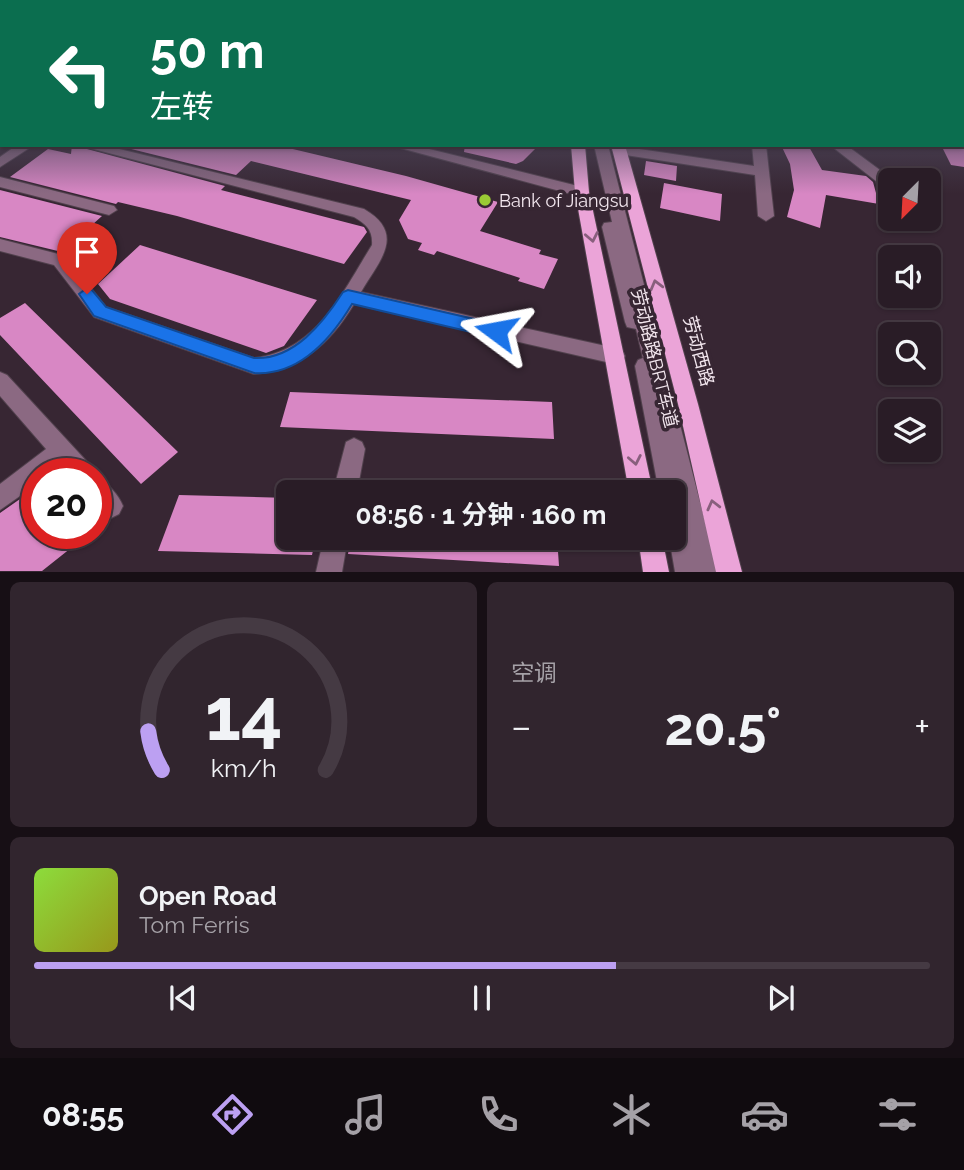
<!DOCTYPE html>
<html lang="zh">
<meta charset="utf-8">
<style>
body{margin:0;font-family:Raleway,"Noto Sans SC",sans-serif;background:#31252e;color:#f1f3f6;height:100vh;display:flex;flex-direction:column;font-size:26px;white-space:nowrap}
*{box-sizing:border-box;margin:0}
p{font-size:23px;color:#a5a1a7}
.icon{flex:none;width:38px;height:38px;fill:none;stroke:currentColor;stroke-width:2;stroke-linecap:round;stroke-linejoin:round}
.map{position:relative;height:572px;overflow:hidden}
.sheet{display:flex;flex-direction:column;gap:10px;padding:10px;background:#170f15;flex:1}
.sheet>*{flex:none}
.hud{position:absolute;left:0px;top:0px;width:964px;height:147px;box-shadow:0 2px 5px #0004,0 0 0 2px #453a43;background:#0b6e4f;color:#fff;overflow:hidden}
.needle{width:46px;rotate:204deg}
.fabs{position:absolute;left:878px;top:168px;display:grid;gap:14px}
.fabs a{display:grid;place-items:center;width:63px;height:63px;border-radius:10px;background:#291c26;box-shadow:0 2px 5px #0004,0 0 0 2px #453a43;font-size:35px}
.speed{position:absolute;left:21px;top:458px;display:flex;gap:14px;font-size:35px;font-weight:700;text-align:center}
.speed>*{display:grid;place-content:center;width:91px;height:91px;border-radius:50%;background:#291c26;box-shadow:0 2px 5px #0004,0 0 0 2px #453a43;line-height:1}
.speed .limit{border:10px solid #d22;background:#fff;color:#111}
.pin{position:absolute;display:grid;place-items:center;width:60px;height:60px;color:#fff;margin:-72px -30px;border-radius:50% 50% 50% 0;rotate:-45deg;box-shadow:0 0 7px #0007}
.pin .icon{rotate:45deg}
.me{position:absolute;width:77px;margin:-38px;rotate:283deg;stroke-linejoin:round;filter:drop-shadow(0 0 5px #0008)}
.turn{display:flex;align-items:center;gap:24px;height:147px;padding:0 35px;font-size:32px}
.turn .icon{width:91px;height:91px;stroke-width:2.5}
.turn b{display:block;font-size:49px;line-height:60px}
.big{font-size:52px;font-weight:700;line-height:1.1}
.sheet .card{flex:1;display:flex;flex-direction:column;justify-content:center;gap:10px;min-width:0;padding:0 24px;border-radius:10px;background:#31252e}
.sheet .dial{align-items:center;gap:0}
.dial svg{height:182px;overflow:visible;fill:none;stroke:#453a43;stroke-width:7;stroke-linecap:round;text-anchor:middle}
.dial text{fill:#f1f3f6;stroke:none}
.song{display:flex;align-items:center;gap:21px}
.cover{width:84px;height:84px;border-radius:10px;background:linear-gradient(135deg,hsl(90 70% 55%),hsl(60 70% 35%))}
.played{height:7px;border-radius:4px;background:linear-gradient(90deg,#bca0f2 65%,#453a43 65%)}
.keys{display:flex;justify-content:space-around;direction:ltr}
.heat{display:flex;justify-content:space-between;align-items:center;font-size:38px;direction:ltr}
.sheet .tiles{flex:1;display:grid;gap:10px;grid-template-columns:1fr 1fr}
.card:last-child{grid-column:span 2}
.trip{position:absolute;left:276px;top:480px;width:410px;height:70px;border-radius:10px;background:#291c26;box-shadow:0 2px 5px #0004,0 0 0 2px #453a43;font-weight:700;line-height:70px;text-align:center}
.menu{display:flex;height:112px;justify-content:space-around;align-items:center;background:#100b0f;color:#a5a1a7}
.menu .icon{width:49px;height:49px}
.menu .active{color:#bca0f2}
.menu b{font-size:32px;color:#f1f3f6}
.map>svg:first-child{display:block}
</style>
<div class="map">
<svg width="964" height="572" viewBox="0 0 964 572">
<rect width="100%" height="100%" fill="#372633"/>
<!-- building -->
<path fill="#d887c4" d="M72 145 225 186 221 190 364 227 367 232 344 264 177 216 118 202 116 204 10 177 48 149 71 154Z
M115 145H276L406 176 498 202 480 231 541 250 539 254 558 259 544 289 518 281 520 278 437 251 434 255 418 250 422 243 408 239 399 220 411 200 251 161 236 175Z
M465 145H539L523 161 516 164 464 152Z
M781 145H808L822 170 866 176 873 182 879 204 826 195 820 228 787 217 794 190 790 164Z
M941 145H964V167L951 165Z
M646 161 677 166 676 181 644 175Z
M664 183 722 194 720 221 660 208Z
M0 190 102 216 62 252 0 237Z
M140 245 317 300 284 346 266 353 110 299 98 284Z
M25 303 178 452 141 484 0 335V318Z
M290 392 552 402 554 439 280 427Z
M30 492 37 500V534H61L71 548 42 571H0V513Z
M179 495 289 498V537H316L312 555 158 551Z
M351 537H557L559 566 348 554Z"/>
<g fill="none" stroke-linecap="round" stroke-linejoin="round">
<!-- minor casing -->
<g stroke="#51414d" stroke-width="2">
<path id="minor" d="M2 114V122L0 123V115Z
M17 145H34L0 167V157Z
M78 145H103L364 209C407 234 379 261 361 292L615 348 622 350 625 356 622 362 615 364 354 304C330 344 301 369 254 374L94 317 54 265 0 251V239L66 256 106 307 254 358C317 351 342 293 372 245 373 230 366 224 354 217Z
M389 145H413L582 187 589 192 582 197Z
M594 145H608L718 572H675L669 537H674V492H659L635 366 638 360 643 358 636 329 627 327 625 322 602 227 604 223 612 222Z
M752 145H766L774 216 766 221 758 216 755 175 619 154 612 150 619 146 754 166Z
M830 145H846L888 176 891 180V207L883 202 876 181Z
M0 177 114 206 117 210 109 215 0 187Z
M0 372 7 375 91 466 94 474H68L61 466 49 474H37V484L0 510V484L46 449 0 396Z
M354 438 362 442 365 449 357 492H333L346 442Z
M96 478C108 483 118 494 123 506L119 514 111 518 96 507Z
M324 537H348L342 572H316Z"/>
</g>
<!-- major casing -->
<g stroke="#51414d" stroke-width="2">
<path id="major" d="M571 145H585L589 192 653 492H629L575 192Z
M611 145H625L698 404 742 572H716L678 404Z
M638 537H662L669 572H643Z"/>
</g>
<!-- minor -->
<use href="#minor" fill="#8b6982" fill-rule="evenodd"/>
<!-- major -->
<use href="#major" fill="#eba4d8" fill-rule="evenodd"/>
</g>
<!-- one-way arrows -->
<defs><path id="oneway-chevron" d="M-2-3.5L2.5 0L-2 3.5" fill="none" stroke-width="1.6" stroke-linecap="round" stroke-linejoin="round" transform="scale(1.75)"/></defs>
<g stroke="#885f7d">
<use href="#oneway-chevron" transform="translate(592 237) rotate(79)"/>
<use href="#oneway-chevron" transform="translate(656 285) rotate(-105)"/>
<use href="#oneway-chevron" transform="translate(635 460) rotate(79)"/>
<use href="#oneway-chevron" transform="translate(713 505) rotate(-104)"/>
</g>
<!-- sky -->
<linearGradient id="sky" x2="0" y2="1"><stop stop-color="#1e151c"/><stop offset="0.59" stop-color="#4d475b"/><stop offset="1" stop-color="#4d475b" stop-opacity="0"/></linearGradient>
<rect width="964" height="194" fill="url(#sky)"/>
<!-- route -->
<path fill="#1a73e8" stroke="#114b97" stroke-width="2" d="M87 288 92 290 106 307 254 358C294 360 323 323 343 292L348 290 496 324 505 331 496 338 352 304C331 339 299 376 254 373L94 316 79 294Z"/>
<!-- markers -->
<circle fill="#9acb35" stroke="#372633" stroke-width="2.5" cx="485" cy="200" r="7"/>
<g text-anchor="middle" dominant-baseline="central" stroke-width="7" stroke-linejoin="round" paint-order="stroke">
<!-- poi labels -->
<g font-size="18" fill="#f2e6ee" stroke="#372633" text-anchor="start">
<text x="499" y="200">Bank of Jiangsu</text>
</g>
<!-- street labels -->
<g font-size="18" fill="#f2e6ee" stroke="#372633">
<text transform="translate(699 351) rotate(75)">劳动西路</text>
<text transform="translate(655 358) rotate(76)">劳动路路BRT车道</text>
</g>
</g>
</svg>
<div class="fabs">
<a><svg class="needle" viewBox="-14 -14 28 28"><path d="M0-13l5 13h-10z" fill="#e53935"/><path d="M0 13l5-13h-10z" fill="#a5a1a7"/></svg></a>
<a><svg class="icon" aria-label="sound" viewBox="0 0 24 24"><path d="M4 9h4l5-4v14l-5-4H4zM17 9q2 3 0 6"/></svg></a>
<a><svg class="icon" aria-label="search" viewBox="0 0 24 24"><circle cx="10" cy="10" r="6"/><path d="M15 15l6 6"/></svg></a>
<a><svg class="icon" aria-label="layers" viewBox="0 0 24 24"><path d="M12 4l9 5-9 5-9-5zM3 14l9 5 9-5"/></svg></a>
</div>
<div class="speed"><div class="limit">20</div></div>
<div class="pin" style="left:87px;top:294px;background:#d93025"><svg class="icon" aria-label="arrive" viewBox="0 0 24 24"><path d="M6 21V4h12l-3 4 3 4H6"/></svg></div>
<svg class="me" style="left:496px;top:331px" viewBox="-20 -20 40 40"><path d="M0-17L14 15 0 8-14 15z" fill="#1a73e8" stroke="#fff" stroke-width="4"/></svg>
<div class="trip">08:56 · 1 分钟 · 160 m</div>
<div class="hud">
<div class="turn"><svg class="icon" aria-label="left" viewBox="0 0 24 24"><path d="M17 20v-9H6M10 6l-5 5 5 5"/></svg><div><b>50 m</b>左转</div></div>
</div>
</div>
<section class="sheet">
<div class="tiles">
<div class="card dial"><svg viewBox="0 0 100 80">
<path d="M14 69A42 42 0 1 1 86 69"/>
<path d="M14 69A42 42 0 0 1 8 52" stroke="#bca0f2"/>
<text x="50" y="56" font-size="32" font-weight="700">14</text>
<text x="50" y="72" font-size="11">km/h</text>
</svg></div>
<div class="card"><p>空调</p>
<div class="heat"><a>−</a><b class="big">20.5°</b><a>+</a></div>
</div>
<div class="card">
<div class="song"><i class="cover"></i><div><b>Open Road</b><p>Tom Ferris</p></div></div>
<div class="played"></div>
<div class="keys"><svg class="icon" aria-label="previous" viewBox="0 0 24 24"><path d="M18 5L8 12l10 7zM5 5v14"/></svg><svg class="icon" aria-label="pause" viewBox="0 0 24 24"><path d="M8 5v14M16 5v14"/></svg><svg class="icon" aria-label="next" viewBox="0 0 24 24"><path d="M6 5l10 7-10 7zM19 5v14"/></svg></div>
</div>
</div>
</section>
<nav class="menu">
<b>08:55</b>
<svg class="icon active" aria-label="directions" viewBox="0 0 24 24"><path d="M12 3l9 9-9 9-9-9zM9 14v-3h6M13 9l2 2-2 2"/></svg>
<svg class="icon" aria-label="music" viewBox="0 0 24 24"><path d="M9 18V5l10-2v13"/><circle cx="6" cy="18" r="3"/><circle cx="16" cy="16" r="3"/></svg>
<svg class="icon" aria-label="phone" viewBox="0 0 24 24"><path d="M5 4h4l2 5-3 2q2 4 5 5l2-3 5 2v4C11 20 4 13 5 4z"/></svg>
<svg class="icon" aria-label="climate" viewBox="0 0 24 24"><path d="M12 3v18M4 7l16 10M4 17L20 7"/></svg>
<svg class="icon" aria-label="car" viewBox="0 0 24 24"><path d="M5 17H2v-5l4-1 3-4h7l3 4 3 1v5h-3M9 17h6M6 11h13"/><circle cx="7" cy="17" r="2"/><circle cx="17" cy="17" r="2"/></svg>
<svg class="icon" aria-label="filters" viewBox="0 0 24 24"><path d="M4 7h16M4 17h16"/><circle cx="9" cy="7" r="2"/><circle cx="15" cy="17" r="2"/></svg>
</nav>
